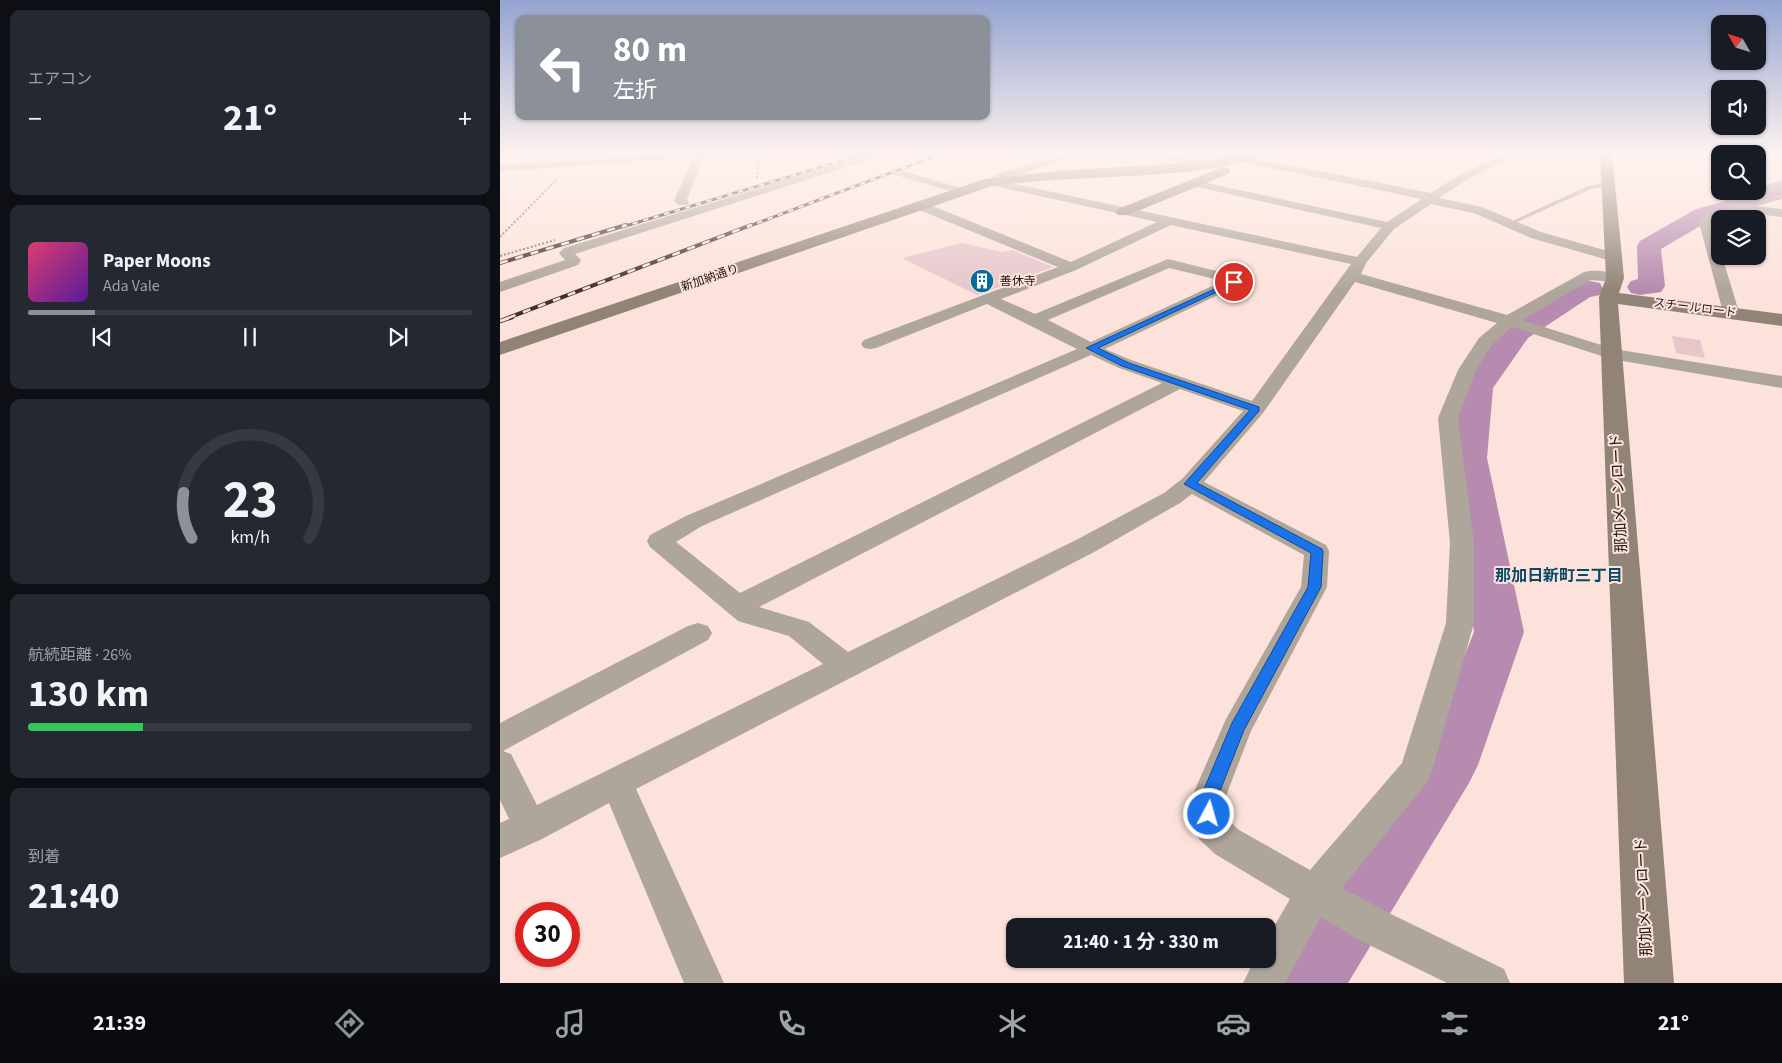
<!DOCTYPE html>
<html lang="ja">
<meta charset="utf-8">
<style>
body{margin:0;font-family:"Source Sans 3","Noto Sans JP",sans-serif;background:#242831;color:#f1f3f6;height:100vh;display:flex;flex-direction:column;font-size:19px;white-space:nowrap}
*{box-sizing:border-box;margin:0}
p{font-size:16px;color:#9ea1a6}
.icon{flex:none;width:28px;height:28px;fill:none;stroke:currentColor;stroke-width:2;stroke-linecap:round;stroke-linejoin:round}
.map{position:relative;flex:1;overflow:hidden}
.sheet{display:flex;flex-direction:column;gap:10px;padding:10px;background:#0d0f14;width:500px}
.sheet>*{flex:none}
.banner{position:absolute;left:15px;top:15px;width:475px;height:105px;border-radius:10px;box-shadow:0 1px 4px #0004;background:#8c9099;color:#fff;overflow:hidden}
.needle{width:32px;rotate:309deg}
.tools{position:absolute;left:1211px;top:15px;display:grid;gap:10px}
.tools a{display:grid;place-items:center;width:55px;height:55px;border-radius:10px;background:#171b24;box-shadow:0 1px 4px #0004;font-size:25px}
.speed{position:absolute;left:15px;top:902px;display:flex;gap:10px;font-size:25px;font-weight:700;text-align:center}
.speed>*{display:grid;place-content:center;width:65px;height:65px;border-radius:50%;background:#171b24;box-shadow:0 1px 4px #0004;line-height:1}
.speed .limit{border:8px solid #d22;background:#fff;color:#111}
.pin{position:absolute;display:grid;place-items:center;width:42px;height:42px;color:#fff;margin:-21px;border:2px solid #fff;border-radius:50%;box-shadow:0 1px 5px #0007}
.me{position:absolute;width:55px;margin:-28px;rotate:6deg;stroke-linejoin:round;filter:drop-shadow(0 0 4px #0008)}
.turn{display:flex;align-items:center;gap:18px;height:105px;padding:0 15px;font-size:22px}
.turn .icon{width:65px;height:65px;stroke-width:2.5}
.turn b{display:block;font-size:35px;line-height:42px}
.big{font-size:38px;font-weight:700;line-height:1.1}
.sheet .card{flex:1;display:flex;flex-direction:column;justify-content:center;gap:8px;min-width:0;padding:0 18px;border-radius:10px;background:#242831}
.sheet .dial{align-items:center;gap:0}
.dial svg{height:130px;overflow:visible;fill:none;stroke:#363941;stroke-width:7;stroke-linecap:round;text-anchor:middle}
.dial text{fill:#f1f3f6;stroke:none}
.song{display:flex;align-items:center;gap:15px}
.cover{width:60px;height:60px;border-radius:8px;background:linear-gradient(135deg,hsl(340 70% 55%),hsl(270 70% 35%))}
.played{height:5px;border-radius:2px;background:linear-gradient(90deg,#8c9099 15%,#363941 15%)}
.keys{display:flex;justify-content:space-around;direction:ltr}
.heat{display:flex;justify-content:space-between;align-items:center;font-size:28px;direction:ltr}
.charge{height:8px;border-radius:4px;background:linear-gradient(90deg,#34c759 26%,#363941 0)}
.trip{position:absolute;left:506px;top:918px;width:270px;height:50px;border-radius:10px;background:#171b24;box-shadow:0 1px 4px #0004;font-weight:700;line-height:50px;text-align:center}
.tabs{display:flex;height:80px;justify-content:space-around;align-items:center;background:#090b0e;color:#9ea1a6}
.tabs .icon{width:35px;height:35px}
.tabs .active{color:#8c9099}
.tabs b{font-size:22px;color:#f1f3f6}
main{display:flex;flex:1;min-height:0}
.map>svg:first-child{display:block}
</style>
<main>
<section class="sheet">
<div class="card"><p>エアコン</p>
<div class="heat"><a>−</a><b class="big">21°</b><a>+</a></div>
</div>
<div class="card">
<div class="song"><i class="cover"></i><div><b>Paper Moons</b><p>Ada Vale</p></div></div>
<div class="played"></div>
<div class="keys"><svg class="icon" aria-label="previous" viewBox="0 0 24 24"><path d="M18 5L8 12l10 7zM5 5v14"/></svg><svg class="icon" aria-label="pause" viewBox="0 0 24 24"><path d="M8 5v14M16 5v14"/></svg><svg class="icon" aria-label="next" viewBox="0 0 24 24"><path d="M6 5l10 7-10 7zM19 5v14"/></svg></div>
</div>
<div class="card dial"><svg viewBox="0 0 100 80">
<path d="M14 69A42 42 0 1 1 86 69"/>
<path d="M14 69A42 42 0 0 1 9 41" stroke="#8c9099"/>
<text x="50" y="56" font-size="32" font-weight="700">23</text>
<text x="50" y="72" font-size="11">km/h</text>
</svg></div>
<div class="card"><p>航続距離 · 26%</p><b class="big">130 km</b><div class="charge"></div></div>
<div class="card"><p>到着</p><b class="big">21:40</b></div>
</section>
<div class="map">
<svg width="1282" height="983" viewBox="0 0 1282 983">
<rect width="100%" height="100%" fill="#fde2db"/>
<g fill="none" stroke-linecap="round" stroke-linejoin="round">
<!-- river -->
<path fill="#b68baf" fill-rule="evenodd" d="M1282 186V199L1212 219 1161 249 1165 286 1161 292 1140 295 1131 293 1127 287 1131 281 1138 279 1137 246 1140 241 1196 209Z
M1090 281 1100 283 1103 289 1100 295 1090 297 1028 338 993 388 987 458 1024 632 978 765 969 783 848 983H771L782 958 926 751 974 632 949 458 959 388 1006 326 1071 285Z"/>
</g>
<!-- building -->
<path fill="#e6c5cb" d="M462 243 502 252 512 250 553 267 477 295 402 258Z
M1172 336 1200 340 1205 358 1176 353Z"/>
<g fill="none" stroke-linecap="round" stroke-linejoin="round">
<!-- path -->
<path stroke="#86746f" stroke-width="2" stroke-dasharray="2 2" stroke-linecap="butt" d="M257 178 260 153
M0 237 57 179
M0 256 55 240"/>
<!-- lane -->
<path fill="#aea59b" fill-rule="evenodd" d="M1108 183 1110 186 1091 189 1013 224 1008 223 1088 186Z
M1282 194V198L1239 210 1236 208Z"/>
<!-- street -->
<path fill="#aea59b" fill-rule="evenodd" d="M166 153H221L216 156 204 157 187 199 189 202 187 205H179L174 201 193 158 0 171V165Z
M374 153H391L75 254 81 260 78 265 0 292V282L65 260 59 253 64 248Z
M567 153H584L501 181 857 257 881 228 693 186 687 183 693 180 887 222 922 199 747 163 742 160 747 157 931 193 961 174 999 156 995 153H1013V157L969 178 939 198 982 207 1041 232 1118 254 1120 257 1118 260H1108L1031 238 974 213 931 204 894 229 866 263 861 274 1007 315 1084 272C1095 269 1109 272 1120 275L1122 278 1120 281 1115 282 1091 280 1022 320 1114 349 1282 376V388L1111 359 1012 327 992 345 976 370 958 418 974 543V623L932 771 928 781 842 888 891 914 1004 969 1010 983H947L863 942 821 917 785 983H743L755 959H768V937L790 899 715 854 699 839 694 827 690 801 726 719 801 587 804 555 692 494 680 503 596 551 136 789 224 983H184L109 803 42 839 0 858V823L9 819 0 800V723L188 626 198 623 208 626 212 633 208 640 3 751 11 754 37 805 323 664 289 636 238 621 150 547 147 541 150 535 186 516 577 349 487 304 376 348 370 349 364 348 361 344 364 340 558 267 417 209 415 206 417 203H425L571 262 657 222 490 185 484 182 500 173ZM671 225 851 264 752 401 631 360 605 349 739 285 741 282 737 276 668 259 535 314 501 299 576 270ZM669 268 723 281 591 342 548 320ZM855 282 997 323 979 338 958 370 938 418 950 543 946 623 902 763 810 870 739 830 727 819 724 801 751 731 827 587 829 551 826 545 704 482 763 413ZM591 355 619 368 662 383 240 593 176 542 202 526ZM680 389 743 411 682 479 664 493 578 539 348 652 309 622 259 607Z
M640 153H662L700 161 705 164 700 167 645 156Z
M399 170 465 189 467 191 461 194 395 175 394 173Z
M1282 181V188L1229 203 1223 199 1225 196 1243 191H1258V187Z
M1239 204 1282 209V217L1240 212 1212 221 1220 256H1222L1239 312 1237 315H1225L1223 312 1199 223 1202 216Z"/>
<!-- secondary -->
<path fill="#918476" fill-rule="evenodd" d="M749 153 754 154 756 157 754 160C669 181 579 174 492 186L0 355V342L485 179 555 171 686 163Z
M1100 153H1112L1124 278 1119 293 1282 314V326L1118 304 1174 983H1124L1099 297 1106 278Z
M723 167 728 168 730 171 728 174 628 215H618L615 212 618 209Z"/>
<!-- rail-far2 casing -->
<g stroke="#3e312d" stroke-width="3">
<path id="rail-far2" d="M122 227 368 153
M247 227 443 153"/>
</g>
<!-- rail-far1 casing -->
<g stroke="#3e312d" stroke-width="4">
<path id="rail-far1" d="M0 263 126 225
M8 318 251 225"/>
</g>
<!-- rail casing -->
<g stroke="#3e312d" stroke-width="4.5">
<path id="rail" d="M0 321 12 317"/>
</g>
<!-- rail-far2 -->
<use href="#rail-far2" stroke="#fde2db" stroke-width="2" stroke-dasharray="5.5" stroke-linecap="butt"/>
<!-- rail-far1 -->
<use href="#rail-far1" stroke="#fde2db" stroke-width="2.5" stroke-dasharray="8" stroke-linecap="butt"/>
<!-- rail -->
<use href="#rail" stroke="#fde2db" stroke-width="3" stroke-dasharray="9" stroke-linecap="butt"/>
</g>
<!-- sky -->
<linearGradient id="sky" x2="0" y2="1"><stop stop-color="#94a4d1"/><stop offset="0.53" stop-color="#fef2ef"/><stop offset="1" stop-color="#fef2ef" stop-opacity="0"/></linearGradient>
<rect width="1282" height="291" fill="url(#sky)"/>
<!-- route -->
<path fill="#1a73e8" stroke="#114b97" d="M732 281 738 282 598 348 629 363 759 407V411L697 483 822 549 823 552 821 587 744 730 716 801 718 814 715 820 709 822 703 820 699 801 732 723 808 587 811 553 684 484 750 410 622 366 586 348Z"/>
<!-- icons -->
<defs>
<g id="building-disc" transform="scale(1.25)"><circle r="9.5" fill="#016e9a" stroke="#fde2db"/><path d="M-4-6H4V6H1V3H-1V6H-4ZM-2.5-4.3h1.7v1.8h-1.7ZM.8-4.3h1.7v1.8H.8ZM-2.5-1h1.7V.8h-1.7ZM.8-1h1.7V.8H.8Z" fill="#fff"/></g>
</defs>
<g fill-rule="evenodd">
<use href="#building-disc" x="482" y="281"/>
</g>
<g text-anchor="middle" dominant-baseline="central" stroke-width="4" stroke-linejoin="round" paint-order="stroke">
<!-- far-street labels -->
<g font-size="12" fill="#221714" stroke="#fde2db">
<text transform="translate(210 278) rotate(-19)">新加納通り</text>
<text transform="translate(1195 308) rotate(7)">スチールロード</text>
</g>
<!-- far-poi labels -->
<g font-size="12" fill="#221714" stroke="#fde2db" text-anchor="start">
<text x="500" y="281">善休寺</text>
</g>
<!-- street labels -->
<g font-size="15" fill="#221714" stroke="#fde2db">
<text transform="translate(1119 493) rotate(-93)">那加メーンロード</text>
<text transform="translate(1144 897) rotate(-93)">那加メーンロード</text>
</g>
<!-- neighbourhood labels -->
<g font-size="16" font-weight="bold" fill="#064a69" stroke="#fde2db">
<text x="1059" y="576">那加日新町三丁目</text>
</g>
</g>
</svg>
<div class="tools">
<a><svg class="needle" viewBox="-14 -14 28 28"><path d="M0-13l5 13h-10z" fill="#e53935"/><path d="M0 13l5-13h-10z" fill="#9ea1a6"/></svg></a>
<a><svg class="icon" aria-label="sound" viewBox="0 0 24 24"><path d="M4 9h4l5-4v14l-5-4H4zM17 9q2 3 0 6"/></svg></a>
<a><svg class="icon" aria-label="search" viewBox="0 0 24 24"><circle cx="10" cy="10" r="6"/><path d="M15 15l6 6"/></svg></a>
<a><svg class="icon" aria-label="layers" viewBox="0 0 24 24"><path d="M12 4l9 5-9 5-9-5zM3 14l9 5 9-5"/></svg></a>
</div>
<div class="speed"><div class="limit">30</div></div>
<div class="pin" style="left:734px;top:282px;background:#d93025"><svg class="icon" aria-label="arrive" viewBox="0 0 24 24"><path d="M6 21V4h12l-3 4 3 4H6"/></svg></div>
<svg class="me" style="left:709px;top:814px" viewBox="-20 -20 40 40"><circle r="17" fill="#1a73e8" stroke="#fff" stroke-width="3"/><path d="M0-11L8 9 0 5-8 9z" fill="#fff"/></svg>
<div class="trip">21:40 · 1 分 · 330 m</div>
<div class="banner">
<div class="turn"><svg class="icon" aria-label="left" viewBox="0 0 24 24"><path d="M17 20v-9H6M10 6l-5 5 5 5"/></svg><div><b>80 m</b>左折</div></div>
</div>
</div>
</main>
<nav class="tabs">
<b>21:39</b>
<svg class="icon active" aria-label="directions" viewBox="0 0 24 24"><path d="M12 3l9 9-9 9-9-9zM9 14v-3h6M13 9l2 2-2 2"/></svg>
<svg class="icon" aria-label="music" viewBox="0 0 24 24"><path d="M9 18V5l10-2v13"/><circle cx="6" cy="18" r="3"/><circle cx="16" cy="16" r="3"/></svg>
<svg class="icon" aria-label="phone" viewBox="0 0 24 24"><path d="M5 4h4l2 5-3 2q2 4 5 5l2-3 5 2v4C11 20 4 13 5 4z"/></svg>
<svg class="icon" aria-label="climate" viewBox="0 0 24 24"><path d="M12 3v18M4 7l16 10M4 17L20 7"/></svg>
<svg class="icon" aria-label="car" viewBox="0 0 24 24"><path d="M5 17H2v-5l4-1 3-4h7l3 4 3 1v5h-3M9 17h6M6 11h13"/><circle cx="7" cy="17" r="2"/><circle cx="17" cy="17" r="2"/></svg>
<svg class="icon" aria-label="filters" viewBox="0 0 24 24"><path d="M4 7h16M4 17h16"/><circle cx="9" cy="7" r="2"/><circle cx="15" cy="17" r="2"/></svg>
<b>21°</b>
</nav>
